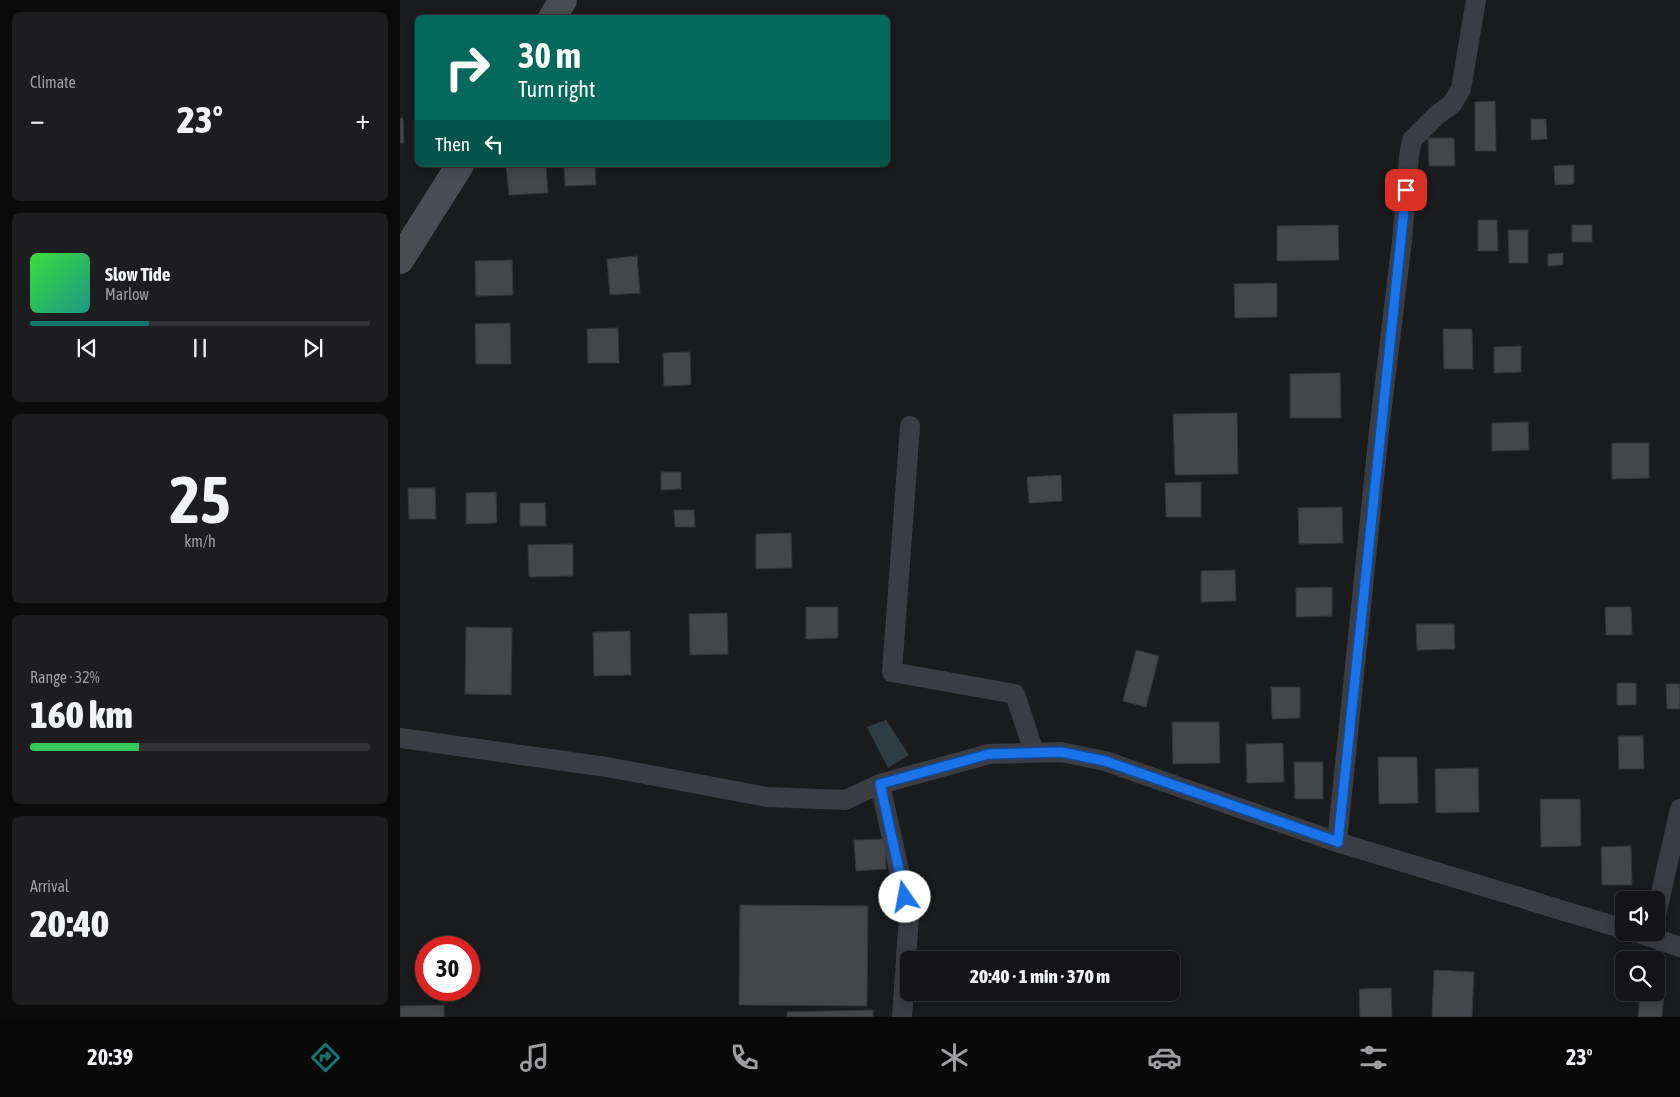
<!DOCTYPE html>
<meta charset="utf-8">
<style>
body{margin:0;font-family:"Asap Condensed",sans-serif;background:#1d1d1f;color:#f1f3f6;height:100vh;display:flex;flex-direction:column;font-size:19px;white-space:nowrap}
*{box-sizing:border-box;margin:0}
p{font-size:16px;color:#9d9ea1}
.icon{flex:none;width:28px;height:28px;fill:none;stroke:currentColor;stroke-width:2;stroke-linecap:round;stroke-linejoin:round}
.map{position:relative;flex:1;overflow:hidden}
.sheet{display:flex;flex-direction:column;gap:12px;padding:12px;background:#0b0b0c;width:400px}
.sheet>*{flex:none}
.guide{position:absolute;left:15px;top:15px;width:475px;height:152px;border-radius:8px;box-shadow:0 2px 12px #0003,0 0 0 1px #333335;background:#00695c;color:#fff;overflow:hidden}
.buttons{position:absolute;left:1215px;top:891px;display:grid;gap:10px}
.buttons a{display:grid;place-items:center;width:50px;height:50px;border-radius:8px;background:#141416;box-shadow:0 2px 12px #0003,0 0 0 1px #333335;font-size:25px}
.speed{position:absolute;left:15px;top:936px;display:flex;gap:10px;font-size:25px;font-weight:700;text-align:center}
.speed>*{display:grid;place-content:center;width:65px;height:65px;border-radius:50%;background:#141416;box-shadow:0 2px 12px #0003,0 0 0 1px #333335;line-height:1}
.speed .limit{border:8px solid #d22;background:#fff;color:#111}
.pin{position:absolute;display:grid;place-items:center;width:42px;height:42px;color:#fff;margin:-21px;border-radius:10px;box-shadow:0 2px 8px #0006}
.me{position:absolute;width:55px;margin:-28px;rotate:348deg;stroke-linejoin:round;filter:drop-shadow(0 0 4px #0008)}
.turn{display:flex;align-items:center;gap:18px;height:105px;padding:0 20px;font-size:22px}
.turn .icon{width:65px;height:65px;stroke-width:2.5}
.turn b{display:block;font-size:35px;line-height:42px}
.then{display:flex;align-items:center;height:48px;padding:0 20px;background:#0003;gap:10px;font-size:19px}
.big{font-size:38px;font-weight:800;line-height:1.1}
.sheet .widget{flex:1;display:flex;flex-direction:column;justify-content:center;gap:8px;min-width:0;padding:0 18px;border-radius:8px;background:#1d1d1f}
.sheet .dial{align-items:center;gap:0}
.dial b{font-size:65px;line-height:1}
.song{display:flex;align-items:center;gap:15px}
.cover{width:60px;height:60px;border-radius:8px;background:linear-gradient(135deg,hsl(120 70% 55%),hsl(170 70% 35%))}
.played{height:5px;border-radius:2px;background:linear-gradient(90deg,#0f766e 35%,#333335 35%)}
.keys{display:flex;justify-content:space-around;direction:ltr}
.heat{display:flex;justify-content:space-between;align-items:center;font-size:28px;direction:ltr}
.charge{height:8px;border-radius:4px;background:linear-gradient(90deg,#34c759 32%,#333335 0)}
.trip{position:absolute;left:500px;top:951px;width:280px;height:50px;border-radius:8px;background:#141416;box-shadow:0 2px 12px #0003,0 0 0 1px #333335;font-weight:800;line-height:50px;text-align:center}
.tab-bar{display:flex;height:80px;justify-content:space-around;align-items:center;background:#080809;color:#9d9ea1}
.tab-bar .icon{width:35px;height:35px}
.tab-bar .selected{color:#0f766e}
.tab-bar b{font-size:22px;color:#f1f3f6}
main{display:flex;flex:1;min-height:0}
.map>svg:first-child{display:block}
</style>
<main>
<section class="sheet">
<div class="widget"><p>Climate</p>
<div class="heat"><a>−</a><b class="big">23°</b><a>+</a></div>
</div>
<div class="widget">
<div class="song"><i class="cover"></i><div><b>Slow Tide</b><p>Marlow</p></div></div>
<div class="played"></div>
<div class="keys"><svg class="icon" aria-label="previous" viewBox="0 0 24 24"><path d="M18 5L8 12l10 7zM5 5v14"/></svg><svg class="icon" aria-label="pause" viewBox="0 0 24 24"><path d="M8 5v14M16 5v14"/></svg><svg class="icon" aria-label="next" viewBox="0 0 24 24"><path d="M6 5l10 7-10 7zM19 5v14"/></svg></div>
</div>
<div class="widget dial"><b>25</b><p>km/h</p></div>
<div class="widget"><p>Range · 32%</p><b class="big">160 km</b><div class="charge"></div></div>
<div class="widget"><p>Arrival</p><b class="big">20:40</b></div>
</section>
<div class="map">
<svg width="1280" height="1017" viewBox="0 0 1280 1017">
<rect width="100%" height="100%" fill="#1a1b1d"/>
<!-- water -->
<path fill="#2e3d43" d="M486 720 509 755 488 768 467 727Z"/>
<!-- building -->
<path fill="#44464a" stroke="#343539" d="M1095 101 1096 151H1075V102Z
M0 118H3L4 143H0Z
M1131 119H1146L1147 139 1131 140Z
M1028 138H1054L1055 166H1029Z
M106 165H146L148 193 109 195Z
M164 165H195L196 185 165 186Z
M1174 165V184L1155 185 1154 166Z
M1078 220H1097L1098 251H1078Z
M938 225 939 260 877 261V226Z
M1172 225H1192V242H1172Z
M1108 230H1128V263H1109Z
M1163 253V265L1148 266V254Z
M237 256 240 293 210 295 207 259Z
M112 260 113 295 76 296 75 261Z
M877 283V317L835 318 834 284Z
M110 323 111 364H76L75 324Z
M218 328 219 363H188L187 329Z
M1043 329H1072L1073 369H1044Z
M1121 346V372L1094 373V347Z
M290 352 291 385 264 386 263 353Z
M940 373 941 418H890V374Z
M837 413 838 474 775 475 773 414Z
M1128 422 1129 450 1092 451V423Z
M1212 443H1249V478L1212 479Z
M261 472H281V489L261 490Z
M661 475 662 501 629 503 627 477Z
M801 482V517H766L765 483Z
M8 488H35L36 519H9Z
M96 492 97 523 66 524V493Z
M120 503H145L146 526H120Z
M942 507 943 543 899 544 898 508Z
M274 510H294L295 527H275Z
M391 533 392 568 356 569V534Z
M173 544V576L129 577 128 545Z
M835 570 836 601 801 602V571Z
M932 587V616L896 617V588Z
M406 607H438V638L406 639Z
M1205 607H1231L1232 635H1206Z
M327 613 328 654 290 655 289 614Z
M1016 624H1054L1055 649 1017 650Z
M66 627 112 628 111 695 65 694Z
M230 631 231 675 194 676 193 632Z
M736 650 759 656 746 707 723 701Z
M1217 683H1236V705H1217Z
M1266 684H1280V709H1267Z
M871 687H900V718L872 719Z
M772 722H819L820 763 773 764Z
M1218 736H1243L1244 769H1219Z
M883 743 884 782 847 783 846 744Z
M978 757H1017L1018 803 979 804Z
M894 762H923V799H895Z
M1078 768 1079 812 1036 813 1035 769Z
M1140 799H1180L1181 846 1141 847Z
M485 839 486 869 456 871 454 840Z
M1231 846 1232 885H1202L1201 847Z
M340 905 468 906 467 1006 339 1005Z
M1034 970 1074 972 1072 1017H1032Z
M1256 979 1265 980 1262 1017H1238L1240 992H1256Z
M991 988 992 1017H960L959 989Z
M44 1005V1017H0V1006Z
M473 1010V1017H387V1012Z"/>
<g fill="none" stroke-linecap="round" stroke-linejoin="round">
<!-- street -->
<path stroke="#3b3d42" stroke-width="20" d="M510 426 492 672 615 694 634 752
M0 738 207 767 367 797 445 800 480 784 589 754 661 752 705 761 937 842 1224 929
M480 784 509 915 502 1017
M937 842 979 431 1002 241 1009 156 1012 140 1037 115 1052 104 1061 89 1076 0
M1256 915 1280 809
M1236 932 1280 947"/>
<!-- secondary -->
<path stroke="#494d53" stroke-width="28" d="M152 18 163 0
M0 260 60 165"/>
</g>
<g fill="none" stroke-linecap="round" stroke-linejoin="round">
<!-- route casing -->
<g stroke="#114b97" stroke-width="12">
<path id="route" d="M505 897 480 784 589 754 661 752 705 761 938 842 1006 190"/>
</g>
<!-- route -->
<use href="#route" stroke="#1a73e8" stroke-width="9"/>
</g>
</svg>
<div class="buttons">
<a><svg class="icon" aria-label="sound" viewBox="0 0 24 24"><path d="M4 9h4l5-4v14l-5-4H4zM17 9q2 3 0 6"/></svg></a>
<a><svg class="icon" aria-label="search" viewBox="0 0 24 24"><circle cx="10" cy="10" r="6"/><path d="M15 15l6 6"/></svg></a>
</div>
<div class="speed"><div class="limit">30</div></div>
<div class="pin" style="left:1006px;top:190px;background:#d93025"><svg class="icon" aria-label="arrive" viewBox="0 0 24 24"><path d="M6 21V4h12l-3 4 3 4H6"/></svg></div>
<svg class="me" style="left:505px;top:897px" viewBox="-20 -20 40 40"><circle r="19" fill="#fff"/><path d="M0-13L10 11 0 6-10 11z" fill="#1a73e8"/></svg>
<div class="trip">20:40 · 1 min · 370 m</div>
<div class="guide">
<div class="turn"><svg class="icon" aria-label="right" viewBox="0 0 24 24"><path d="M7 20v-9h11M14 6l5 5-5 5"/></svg><div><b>30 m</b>Turn right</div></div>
<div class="then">Then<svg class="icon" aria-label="left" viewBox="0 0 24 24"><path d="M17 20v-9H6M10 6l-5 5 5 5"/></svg></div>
</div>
</div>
</main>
<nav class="tab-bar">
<b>20:39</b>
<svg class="icon selected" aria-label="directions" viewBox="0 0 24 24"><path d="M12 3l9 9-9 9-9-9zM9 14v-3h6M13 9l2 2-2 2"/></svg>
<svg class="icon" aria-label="music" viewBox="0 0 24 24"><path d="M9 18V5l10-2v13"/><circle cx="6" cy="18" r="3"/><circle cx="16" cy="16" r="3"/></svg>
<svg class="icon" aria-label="phone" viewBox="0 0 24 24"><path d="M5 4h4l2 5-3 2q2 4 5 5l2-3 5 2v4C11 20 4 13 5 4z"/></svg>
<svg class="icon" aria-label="climate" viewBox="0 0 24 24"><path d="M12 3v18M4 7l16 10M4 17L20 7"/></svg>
<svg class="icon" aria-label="car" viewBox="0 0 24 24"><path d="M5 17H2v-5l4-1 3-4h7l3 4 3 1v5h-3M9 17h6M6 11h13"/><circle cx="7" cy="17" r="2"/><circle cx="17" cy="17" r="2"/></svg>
<svg class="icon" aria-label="filters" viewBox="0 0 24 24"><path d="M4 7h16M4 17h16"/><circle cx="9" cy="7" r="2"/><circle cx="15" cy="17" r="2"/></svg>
<b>23°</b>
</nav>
